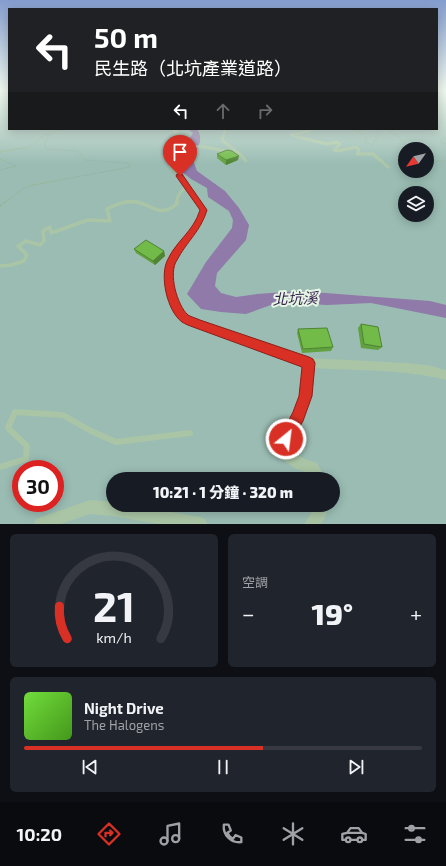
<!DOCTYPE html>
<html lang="zh-TW">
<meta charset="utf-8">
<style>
body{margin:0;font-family:"Exo 2","Noto Sans TC",sans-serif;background:#20242c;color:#f1f3f6;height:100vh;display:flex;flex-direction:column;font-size:15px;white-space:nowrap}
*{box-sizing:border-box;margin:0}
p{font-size:13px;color:#9ea1a6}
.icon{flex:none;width:22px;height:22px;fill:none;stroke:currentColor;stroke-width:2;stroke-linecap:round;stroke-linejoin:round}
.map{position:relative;height:524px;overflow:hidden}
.sheet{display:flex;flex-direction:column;gap:10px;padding:10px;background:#0d0f14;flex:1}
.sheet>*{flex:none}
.guide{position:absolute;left:8px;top:8px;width:430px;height:122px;border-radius:0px;box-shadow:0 2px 10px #0003;background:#202124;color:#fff;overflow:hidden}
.needle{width:26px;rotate:236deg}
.tools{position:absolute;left:398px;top:142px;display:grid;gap:8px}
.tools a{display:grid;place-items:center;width:36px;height:36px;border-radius:50%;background:#171b24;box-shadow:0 2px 10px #0003;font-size:20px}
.speed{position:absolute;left:12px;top:460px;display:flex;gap:8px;font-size:20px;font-weight:700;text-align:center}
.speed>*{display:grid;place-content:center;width:52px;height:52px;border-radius:50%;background:#171b24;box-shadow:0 2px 10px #0003;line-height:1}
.speed .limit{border:6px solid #d22;background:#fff;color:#111}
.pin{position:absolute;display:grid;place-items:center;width:34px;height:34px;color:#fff;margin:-41px -17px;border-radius:50% 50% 50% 0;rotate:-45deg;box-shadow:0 0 4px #0007}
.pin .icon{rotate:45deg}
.me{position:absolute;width:44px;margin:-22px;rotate:29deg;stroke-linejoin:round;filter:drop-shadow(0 0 3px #0008)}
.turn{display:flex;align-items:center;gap:14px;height:84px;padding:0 20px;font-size:18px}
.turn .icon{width:52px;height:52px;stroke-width:2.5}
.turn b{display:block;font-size:28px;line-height:34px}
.lanes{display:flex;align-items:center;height:38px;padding:0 20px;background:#0003;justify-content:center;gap:20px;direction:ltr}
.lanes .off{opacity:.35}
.big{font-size:30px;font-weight:800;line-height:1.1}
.sheet .tile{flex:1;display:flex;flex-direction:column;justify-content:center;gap:6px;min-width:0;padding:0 14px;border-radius:6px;background:#20242c}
.sheet .dial{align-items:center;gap:0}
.dial svg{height:104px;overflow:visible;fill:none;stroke:#363941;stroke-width:7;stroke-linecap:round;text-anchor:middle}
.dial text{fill:#f1f3f6;stroke:none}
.song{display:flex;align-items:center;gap:12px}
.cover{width:48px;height:48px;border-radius:6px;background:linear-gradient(135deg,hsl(100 70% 55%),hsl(100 70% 35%))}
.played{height:4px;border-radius:2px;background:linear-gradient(90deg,#d93025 60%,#363941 60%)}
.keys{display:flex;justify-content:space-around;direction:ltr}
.heat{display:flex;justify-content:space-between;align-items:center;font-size:22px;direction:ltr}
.sheet .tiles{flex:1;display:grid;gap:10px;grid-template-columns:1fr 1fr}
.tile:last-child{grid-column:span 2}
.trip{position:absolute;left:106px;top:472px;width:234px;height:40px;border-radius:20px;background:#171b24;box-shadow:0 2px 10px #0003;font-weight:800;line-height:40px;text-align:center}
.tabs{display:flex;height:64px;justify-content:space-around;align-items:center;background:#090b0e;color:#9ea1a6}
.tabs .icon{width:28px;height:28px}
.tabs .active{color:#d93025}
.tabs b{font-size:18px;color:#f1f3f6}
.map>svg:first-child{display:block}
</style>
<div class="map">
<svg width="446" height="524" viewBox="0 0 446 524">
<rect width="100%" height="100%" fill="#daeed8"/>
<!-- green -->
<path fill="#9abcb3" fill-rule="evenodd" d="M0 91H9V129H437V91H446V524H0ZM405 149H427V171H405ZM405 193H427V215H405ZM21 469H55V503H21ZM113 479H333V505H113Z"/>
<!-- water -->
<path fill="#8f7aa9" d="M188 129H197C204 139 198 149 192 157L197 171 225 191 239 208 249 225 246 240 217 273 215 286 221 293 236 297 257 294 299 291 430 301 446 305V318L371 303 327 305 293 303 271 305 246 314 221 312 201 309 187 294 206 262 232 228 233 220 229 211 208 197 207 188 191 179 181 171 179 156 193 133Z"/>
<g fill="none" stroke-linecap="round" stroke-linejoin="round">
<!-- path-far1 -->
<path stroke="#96b190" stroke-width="1" stroke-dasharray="1 1" stroke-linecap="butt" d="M93 129H110
M352 129 363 134 366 139 365 142 372 145 377 138 378 129
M386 129 398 136 408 149
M446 139 442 138 440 141 446 144
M0 152 29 147 45 135 64 129
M0 159 16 166 0 170
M427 164 437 161H446
M5 202 23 189 33 185 130 167 128 163 85 160 77 151 46 149 45 143 51 132"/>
<!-- path -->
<path stroke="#96b190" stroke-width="1.5" stroke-dasharray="2 2" stroke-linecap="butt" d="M0 206 7 201"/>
<!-- service-far3 -->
<path stroke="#aac5a6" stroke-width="2" d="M223 139 225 129
M306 139 291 135 310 131 307 129"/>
<!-- service-far2 -->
<path stroke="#aac5a6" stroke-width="3" d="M302 138 327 144 337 142 340 144 334 150 338 151 356 147 359 150 357 154H373L388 167
M180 146 205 147 240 154 223 141 222 138
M240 154 246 161
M126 202H137
M177 202 178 196 187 184"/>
<!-- service-far1 -->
<path stroke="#aac5a6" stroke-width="3.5" d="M0 266 11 265 24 261 27 255 18 246 26 241 40 245 44 241 43 231 50 227 51 233 88 220 110 221 107 209C116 204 127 200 137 202 154 206 160 218 177 204V201"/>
<!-- service -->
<path stroke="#aac5a6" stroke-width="6" d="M0 467 26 459 27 446 8 428 15 412 63 415 91 431 116 442 190 433"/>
<!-- minor -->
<path fill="#aac5a6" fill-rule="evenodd" d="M173 129H177C185 147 179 150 175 167L189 183 206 210 204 222 175 261 172 271 176 297 188 315 200 321 309 358 406 363 427 365 446 370V380C404 369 358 371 314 368 312 397 301 423 287 448L305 459 317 463 326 479H311L308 473 296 469 275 454 273 450 295 407 301 387 304 366 194 327 182 321 169 301 164 271 168 258 197 221 200 210 184 185 169 167 176 145Z
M90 500 113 502V505H130L200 517 205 519 207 524H159L112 516 90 514 61 524H34L36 519Z
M313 505H327C327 513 326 517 321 524H305C308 516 313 514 313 505Z"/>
</g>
<!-- wall -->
<path fill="#62a13f" d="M217 154 238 160 226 165 217 158Z
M134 249 164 251 165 256 155 265 136 253Z
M361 324 382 347 378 350 361 348 358 328Z
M298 329 333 347 331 351 302 353 297 333Z"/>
<!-- shaded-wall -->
<path fill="#508333" d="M239 156 238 160 226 165V160Z
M164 251 165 256 155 265 153 261Z"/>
<!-- building -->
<path fill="#72bb49" stroke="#508333" d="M227 150 232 151 239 156 226 160 217 154Z
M146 240 164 251 153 261 134 249Z
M361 324 378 327 382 347 364 344Z
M327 328 333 347 303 349 298 329Z"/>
<!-- sky -->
<linearGradient id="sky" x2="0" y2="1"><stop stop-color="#849dcf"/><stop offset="0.55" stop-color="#eef7ed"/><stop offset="1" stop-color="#eef7ed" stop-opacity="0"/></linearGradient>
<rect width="446" height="164" fill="url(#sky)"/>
<!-- route -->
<path fill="#d93025" stroke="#8d1f18" d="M177 174H182L207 210C201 231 187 241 177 260 168 273 177 305 188 315 191 317 196 318 200 320L309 357 313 359 315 363 312 396 303 421 290 444 286 446 281 444 279 439 293 412 299 396 302 367 193 327C190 326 185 324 182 322 167 311 159 275 168 259 177 240 193 232 200 210L176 176Z"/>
<g text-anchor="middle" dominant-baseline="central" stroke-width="4" stroke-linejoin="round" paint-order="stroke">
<!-- water labels -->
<g font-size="15" font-style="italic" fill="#361f4f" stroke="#e5f7e4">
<text transform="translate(295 298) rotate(-2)">北坑溪</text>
</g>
</g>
</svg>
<div class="tools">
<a><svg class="needle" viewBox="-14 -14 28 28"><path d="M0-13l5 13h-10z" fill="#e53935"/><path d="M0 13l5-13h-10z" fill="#9ea1a6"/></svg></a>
<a><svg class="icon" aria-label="layers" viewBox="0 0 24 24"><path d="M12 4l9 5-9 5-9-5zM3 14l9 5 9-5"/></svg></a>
</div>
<div class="speed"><div class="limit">30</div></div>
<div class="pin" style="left:180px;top:176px;background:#d93025"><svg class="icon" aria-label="arrive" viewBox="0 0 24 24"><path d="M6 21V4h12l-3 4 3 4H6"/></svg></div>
<svg class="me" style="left:286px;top:439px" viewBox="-20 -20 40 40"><circle r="17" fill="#d93025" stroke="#fff" stroke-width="3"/><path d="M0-11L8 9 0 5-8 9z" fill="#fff"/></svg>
<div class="trip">10:21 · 1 分鐘 · 320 m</div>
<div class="guide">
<div class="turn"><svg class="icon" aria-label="left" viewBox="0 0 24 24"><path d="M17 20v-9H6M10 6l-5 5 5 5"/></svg><div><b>50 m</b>民生路（北坑產業道路）</div></div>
<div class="lanes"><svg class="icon" aria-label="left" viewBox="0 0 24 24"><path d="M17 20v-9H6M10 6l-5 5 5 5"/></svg><svg class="icon off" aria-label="ahead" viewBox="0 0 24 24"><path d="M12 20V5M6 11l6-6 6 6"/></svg><svg class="icon off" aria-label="right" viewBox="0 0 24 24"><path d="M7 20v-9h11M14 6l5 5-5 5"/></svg></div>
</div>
</div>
<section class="sheet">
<div class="tiles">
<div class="tile dial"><svg viewBox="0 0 100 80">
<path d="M14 69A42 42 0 1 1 86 69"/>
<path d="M14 69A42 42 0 0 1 8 44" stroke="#d93025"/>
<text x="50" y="56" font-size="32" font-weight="700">21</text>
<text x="50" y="72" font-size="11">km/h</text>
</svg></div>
<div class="tile"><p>空調</p>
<div class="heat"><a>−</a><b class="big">19°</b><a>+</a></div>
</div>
<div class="tile">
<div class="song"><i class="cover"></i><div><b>Night Drive</b><p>The Halogens</p></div></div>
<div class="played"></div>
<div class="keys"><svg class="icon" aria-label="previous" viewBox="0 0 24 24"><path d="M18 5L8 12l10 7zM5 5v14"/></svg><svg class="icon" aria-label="pause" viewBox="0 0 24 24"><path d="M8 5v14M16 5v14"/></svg><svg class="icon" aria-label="next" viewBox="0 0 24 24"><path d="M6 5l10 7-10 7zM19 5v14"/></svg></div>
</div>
</div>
</section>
<nav class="tabs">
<b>10:20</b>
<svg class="icon active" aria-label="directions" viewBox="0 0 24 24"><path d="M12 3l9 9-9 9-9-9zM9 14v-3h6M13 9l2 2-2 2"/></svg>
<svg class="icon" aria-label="music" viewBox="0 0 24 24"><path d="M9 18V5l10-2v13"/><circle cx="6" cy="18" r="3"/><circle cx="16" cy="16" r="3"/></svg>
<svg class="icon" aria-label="phone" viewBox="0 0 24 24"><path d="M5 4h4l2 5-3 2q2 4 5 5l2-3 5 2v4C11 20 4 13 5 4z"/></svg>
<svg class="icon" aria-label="climate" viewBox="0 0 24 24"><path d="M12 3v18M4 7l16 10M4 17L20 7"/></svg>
<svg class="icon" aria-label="car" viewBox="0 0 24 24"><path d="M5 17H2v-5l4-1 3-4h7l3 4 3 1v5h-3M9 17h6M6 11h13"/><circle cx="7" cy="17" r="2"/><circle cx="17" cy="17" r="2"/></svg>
<svg class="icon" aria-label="filters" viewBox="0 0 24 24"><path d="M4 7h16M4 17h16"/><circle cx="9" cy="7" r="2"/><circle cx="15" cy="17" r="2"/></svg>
</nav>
